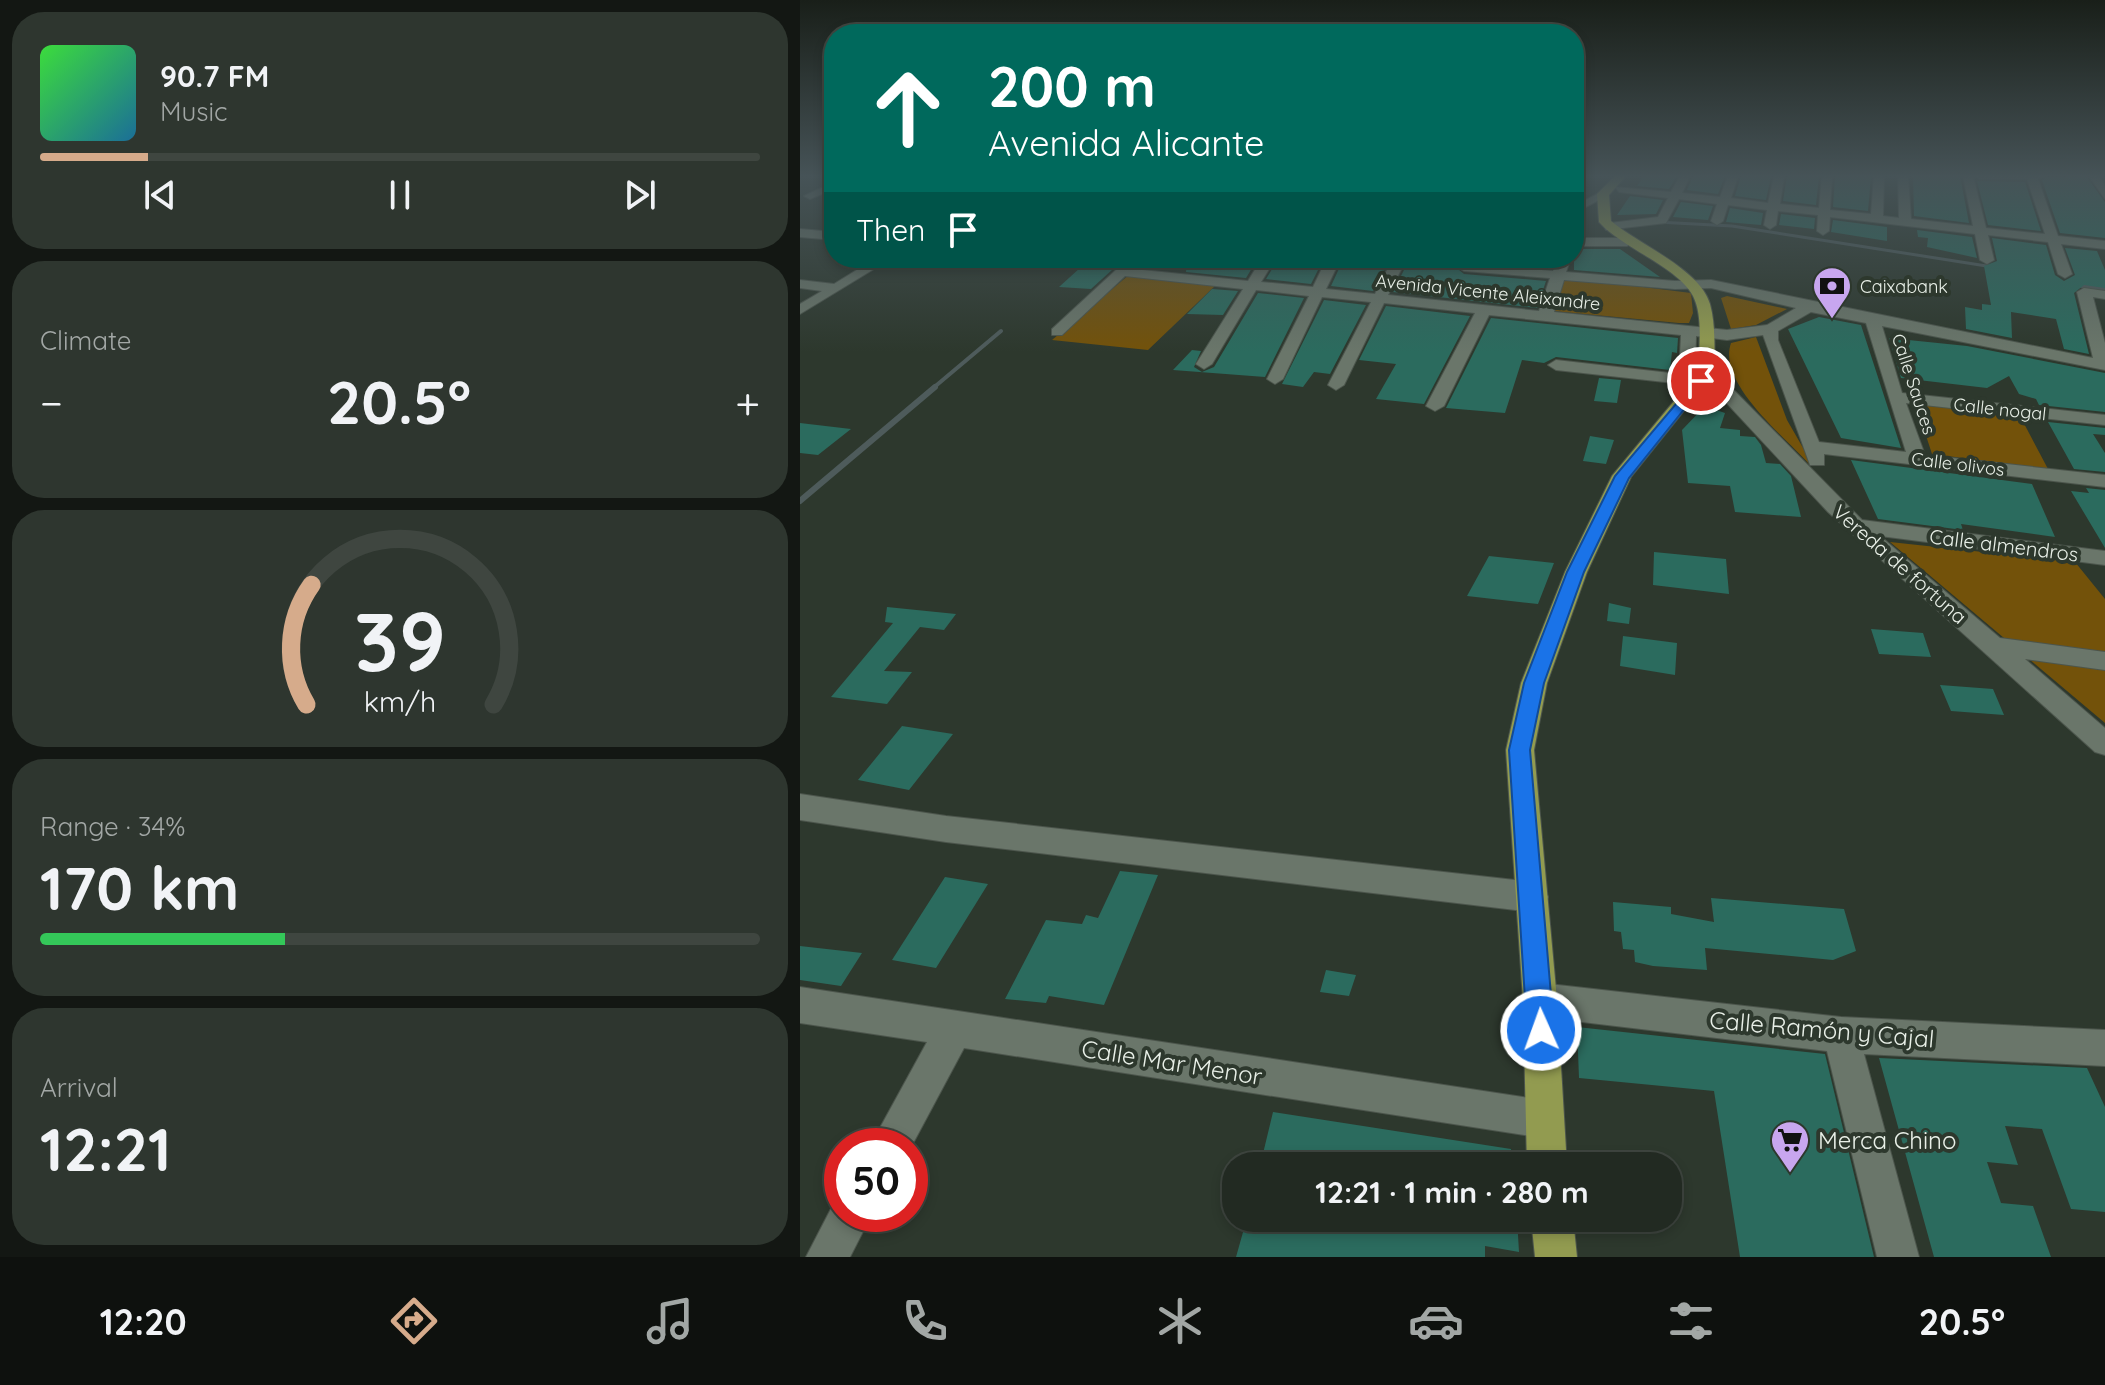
<!DOCTYPE html>
<meta charset="utf-8">
<style>
body{margin:0;font-family:Quicksand,sans-serif;background:#2e362f;color:#f1f3f6;height:100vh;display:flex;flex-direction:column;font-size:30px;white-space:nowrap}
*{box-sizing:border-box;margin:0}
p{font-size:26px;color:#a2a7a5}
.icon{flex:none;width:44px;height:44px;fill:none;stroke:currentColor;stroke-width:2;stroke-linecap:round;stroke-linejoin:round}
.map{position:relative;flex:1;overflow:hidden}
.sheet{display:flex;flex-direction:column;gap:12px;padding:12px;background:#131713;width:800px}
.sheet>*{flex:none}
.hud{position:absolute;left:24px;top:24px;width:760px;height:244px;border-radius:32px;box-shadow:0 4px 12px #0003,0 0 0 2px #3f4640;background:#00695c;color:#fff;overflow:hidden}
.speed{position:absolute;left:24px;top:1128px;display:flex;gap:16px;font-size:40px;font-weight:700;text-align:center}
.speed>*{display:grid;place-content:center;width:104px;height:104px;border-radius:50%;background:#222a22;box-shadow:0 4px 12px #0003,0 0 0 2px #3f4640;line-height:1}
.speed .limit{border:12px solid #d22;background:#fff;color:#111}
.pin{position:absolute;display:grid;place-items:center;width:68px;height:68px;color:#fff;margin:-34px;border:4px solid #fff;border-radius:50%;box-shadow:0 2px 8px #0007}
.me{position:absolute;width:88px;margin:-44px;rotate:358deg;stroke-linejoin:round;filter:drop-shadow(0 0 6px #0008)}
.turn{display:flex;align-items:center;gap:28px;height:168px;padding:0 32px;font-size:36px}
.turn .icon{width:104px;height:104px;stroke-width:2.5}
.turn b{display:block;font-size:56px;line-height:68px}
.then{display:flex;align-items:center;height:76px;padding:0 32px;background:#0003;gap:16px;font-size:30px}
.big{font-size:60px;font-weight:700;line-height:1.1}
.sheet .tile{flex:1;display:flex;flex-direction:column;justify-content:center;gap:12px;min-width:0;padding:0 28px;border-radius:32px;background:#2e362f}
.sheet .dial{align-items:center;gap:0}
.dial svg{height:208px;overflow:visible;fill:none;stroke:#3f4640;stroke-width:7;stroke-linecap:round;text-anchor:middle}
.dial text{fill:#f1f3f6;stroke:none}
.song{display:flex;align-items:center;gap:24px}
.cover{width:96px;height:96px;border-radius:12px;background:linear-gradient(135deg,hsl(120 70% 55%),hsl(200 70% 35%))}
.played{height:8px;border-radius:4px;background:linear-gradient(90deg,#d6ab8b 15%,#3f4640 15%)}
.keys{display:flex;justify-content:space-around;direction:ltr}
.heat{display:flex;justify-content:space-between;align-items:center;font-size:44px;direction:ltr}
.charge{height:12px;border-radius:6px;background:linear-gradient(90deg,#34c759 34%,#3f4640 0)}
.trip{position:absolute;left:422px;top:1152px;width:460px;height:80px;border-radius:32px;background:#222a22;box-shadow:0 4px 12px #0003,0 0 0 2px #3f4640;font-weight:700;line-height:80px;text-align:center}
.tabs{display:flex;height:128px;justify-content:space-around;align-items:center;background:#0e110e;color:#a2a7a5}
.tabs .icon{width:56px;height:56px}
.tabs .selected{color:#d6ab8b}
.tabs b{font-size:36px;color:#f1f3f6}
main{display:flex;flex:1;min-height:0}
.map>svg:first-child{display:block}
</style>
<main>
<section class="sheet">
<div class="tile">
<div class="song"><i class="cover"></i><div><b>90.7 FM</b><p>Music</p></div></div>
<div class="played"></div>
<div class="keys"><svg class="icon" aria-label="previous" viewBox="0 0 24 24"><path d="M18 5L8 12l10 7zM5 5v14"/></svg><svg class="icon" aria-label="pause" viewBox="0 0 24 24"><path d="M8 5v14M16 5v14"/></svg><svg class="icon" aria-label="next" viewBox="0 0 24 24"><path d="M6 5l10 7-10 7zM19 5v14"/></svg></div>
</div>
<div class="tile"><p>Climate</p>
<div class="heat"><a>−</a><b class="big">20.5°</b><a>+</a></div>
</div>
<div class="tile dial"><svg viewBox="0 0 100 80">
<path d="M14 69A42 42 0 1 1 86 69"/>
<path d="M14 69A42 42 0 0 1 16 23" stroke="#d6ab8b"/>
<text x="50" y="56" font-size="32" font-weight="700">39</text>
<text x="50" y="72" font-size="11">km/h</text>
</svg></div>
<div class="tile"><p>Range · 34%</p><b class="big">170 km</b><div class="charge"></div></div>
<div class="tile"><p>Arrival</p><b class="big">12:21</b></div>
</section>
<div class="map">
<svg width="1305" height="1257" viewBox="0 0 1305 1257">
<rect width="100%" height="100%" fill="#2d382d"/>
<!-- green -->
<path fill="#73520a" d="M330 274 417 284 348 350 252 340Z
M763 277 891 293 893 313 889 323H879L753 311Z
M927 296 987 309 956 325 931 329 921 298Z
M956 337 987 420 1010 460 1009 464C983 435 917 383 931 343Z
M1115 402 1219 414 1248 469 1132 454Z
M1090 542 1275 562 1305 599V723Z"/>
<g fill="none" stroke-linecap="round" stroke-linejoin="round">
<!-- stream-far2 -->
<path stroke="#4e5b5b" stroke-width="3" d="M857 222 932 226 1193 267"/>
<!-- stream-far1 -->
<path stroke="#4e5b5b" stroke-width="4" d="M1275 285 1305 289
M132 389 201 331"/>
<!-- stream -->
<path stroke="#4e5b5b" stroke-width="6" d="M0 501 135 387"/>
</g>
<!-- building -->
<path fill="#2b6b5e" d="M844 176H877L869 189 837 186Z
M893 176H925L918 194 887 190Z
M941 176H971L966 200 935 196Z
M987 176H1019L1016 205 983 201Z
M1035 176H1071L1068 211 1033 207Z
M1113 176H1160L1169 223 1114 216Z
M1286 176 1305 202V238L1260 233 1242 180 1247 177Z
M1177 181 1225 182 1241 231 1188 225Z
M830 196 863 200 856 214 817 215Z
M881 202 913 206 908 220 873 217Z
M930 208 963 213 961 225 926 222Z
M981 214 1015 218 1014 229 979 225Z
M1033 220 1087 227V241L1031 232Z
M1117 230 1172 237 1177 258 1127 247 1128 238 1118 237Z
M1192 238 1246 245 1255 275 1264 281 1275 275 1265 248 1297 251 1305 270V288L1284 285 1274 293 1289 354 1264 349 1256 319 1211 312 1212 338 1166 329 1165 307 1182 310V304L1191 305 1184 266 1197 261Z
M774 249H820L860 277 774 270Z
M291 258 324 259 291 289 259 287Z
M387 258H458L446 278 386 272Z
M479 258H524L511 284 466 279Z
M544 258H590L573 291 531 286Z
M610 258H754L751 268 664 260 654 266 664 274 746 281 737 308 593 292Z
M412 289 438 291 423 315 387 314Z
M458 293 504 298 465 377 373 370 392 350 401 351 394 367 402 372 414 367Z
M524 300 566 305 530 374 514 372 503 387 482 384Z
M586 306 670 316 624 404 576 399 596 364 559 360Z
M1019 317 1061 325 1101 448 1041 438 988 329Z
M691 318 878 338 877 353 872 352 870 370 756 357 744 363 722 360 705 413 646 408Z
M1089 338 1167 346 1305 373V412L1239 405 1236 399 1219 394 1209 376 1187 388 1101 378Z
M799 378 821 380 817 403 794 401Z
M905 406 925 413 920 428 940 430V436L955 437 961 445 966 463 980 464 991 476 1001 517 935 512 930 486 888 483 882 430Z
M1248 422 1305 428V435L1293 434 1305 453V472L1274 469Z
M0 423 51 429 18 455 0 453Z
M790 436 814 440 806 464 783 461Z
M1051 460 1232 484 1255 537 1161 524 1163 530 1078 519Z
M1286 488 1305 490V548L1271 491 1289 493Z
M854 552 926 559 929 594 853 585Z
M689 556 754 563 738 604 667 596Z
M809 603 831 608 829 624 807 621Z
M87 607 156 614 144 630 120 627 84 671 112 672 87 704 31 697 93 623 85 622Z
M1071 629 1123 633 1131 657 1079 654Z
M823 636 877 643 875 675 820 666Z
M1140 685 1193 689 1204 715 1151 711Z
M102 726 153 734 109 790 58 780Z
M320 871 358 875 304 1005 249 996 246 1003 205 999 246 920 282 924 286 915 298 918Z
M145 877 188 884 136 968 92 960Z
M911 898 1044 909 1056 951 1033 960 905 948 907 970 853 966 835 962 834 950 823 949 821 932 814 931 813 902 871 907V914L914 922Z
M0 946 62 953 41 986 0 980Z
M526 970 556 975 549 996 520 992Z
M777 1027 1025 1054 1074 1257H940L914 1091 779 1078Z
M1079 1058 1287 1068 1305 1107V1212L1271 1209 1242 1129 1205 1126 1218 1165 1187 1162 1201 1203 1233 1206 1251 1257H1134Z
M473 1112 711 1149 712 1166H460Z
M447 1218H717L719 1252 685 1246V1257H436Z"/>
<g fill="none" stroke-linecap="round" stroke-linejoin="round">
<!-- minor casing -->
<g stroke="#4c554c" stroke-width="2">
<path id="minor" d="M880 176H890L882 193 920 197 928 176H938L931 198 968 203 974 176H984L980 204 1019 208 1022 176H1032L1030 210 1071 214 1074 176H1084L1083 216 1099 218 1098 176H1108L1111 219 1173 226 1163 176H1173L1186 228 1245 234 1227 179H1180L1175 176H1244L1238 179 1258 236 1305 241V249L1261 244 1272 274 1265 278 1258 274 1248 242 1188 235 1194 260 1187 264 1180 260 1175 234 1030 217 1029 231 1023 235 1017 231 1018 215 978 211 976 225 970 229 964 225 967 210 928 205 923 221 917 225 911 221 917 204 879 199 866 223 806 230 804 227 810 223 858 217 868 198 819 192 815 187 871 192Z
M1289 176H1299L1305 186V199Z
M34 182V189L10 199 4 196Z
M803 191 807 196 774 213V206Z
M0 229 34 232V240L0 237Z
M774 238H827L833 242 827 246H774Z
M76 258H92L0 314V304L22 291 0 288V280L34 284Z
M329 258 342 260 333 269 448 281 462 258H476L461 282 513 287 527 258H541L526 289 575 294 593 258H607L588 295 739 311 750 278 664 271 657 267 664 263 753 271 757 258H771L766 272 875 281 911 280 1293 358 1277 292 1284 288 1305 291V299L1293 297 1305 343V370L1082 326 1102 393 1305 415V425L1106 403 1125 455 1305 475V487L1024 454V465H1010L963 335 927 340 896 336 895 375 902 376 901 369H913L1062 520 1305 551V565L1080 536 1200 638 1305 652V670L1225 659 1305 728V755L1295 752 1028 512 908 383 901 386 756 370 748 365 756 360 879 374 881 335 689 315 644 406 635 411 626 406 675 313 584 303 544 385 536 390 528 385 571 302 522 297 483 379 475 384 467 379 509 296 456 290 412 364 404 369 396 364 443 289 325 276 262 335H252V329ZM764 280 875 289 911 288 996 308 967 325 927 330 754 312ZM1011 312 1066 323 1106 452 1019 442 978 340V331Z
M0 794 146 816 732 882 743 886 748 897 743 908 732 912 146 842 0 820Z
M740 983 1041 1017 1305 1030V1066L1064 1054 1119 1257H1077L1027 1051 740 1017 728 1012 723 1000 728 988Z
M0 987 743 1100 757 1105 762 1119 757 1133 743 1138 164 1048 110 1149 70 1146 127 1042 0 1023Z
M42 1197V1214H72L50 1257H6L36 1199Z"/>
</g>
<!-- major casing -->
<g stroke="#4c554c" stroke-width="2">
<path id="major" d="M815 176H826L809 195 811 221C838 244 900 269 910 304 916 326 914 350 915 372L831 477 787 572 747 683 734 750 757 1000 767 1166H727L723 1000 706 750 721 683 765 572 812 476 899 371C898 348 904 318 893 296 878 267 822 248 799 222L797 194Z
M731 1218H773L777 1257H735Z"/>
</g>
<!-- minor -->
<use href="#minor" fill="#6a766a" fill-rule="evenodd"/>
<!-- major -->
<use href="#major" fill="#929b50" fill-rule="evenodd"/>
</g>
<!-- sky -->
<linearGradient id="sky" x2="0" y2="1"><stop stop-color="#191f19"/><stop offset="0.5" stop-color="#465357"/><stop offset="1" stop-color="#465357" stop-opacity="0"/></linearGradient>
<rect width="1305" height="352" fill="url(#sky)"/>
<!-- route -->
<path fill="#1a73e8" stroke="#114b97" stroke-width="2" d="M897 379 907 381 829 478 784 572 744 683 730 750 754 1030 750 1039 741 1043 731 1039 727 1030 709 750 724 683 767 572 815 476Z"/>
<!-- icons -->
<defs>
<g id="bank-pin" transform="scale(2)"><path d="M0 17L-7.5 6A9.5 9.5 0 1 1 7.5 6Z" fill="#c8a6ef" stroke="#2d382d"/><path d="M-6-4H6V4H-6ZM0-2.3a2.3 2.3 0 1 0 0 4.6a2.3 2.3 0 1 0 0-4.6Z" fill="#111"/></g>
<g id="supermarket-pin" transform="scale(2)"><path d="M0 17L-7.5 6A9.5 9.5 0 1 1 7.5 6Z" fill="#c8a6ef" stroke="#2d382d"/><path d="M-6-5.5h2.5l.6 2H6L4.5 2H-2.5L-4.4-4H-6ZM-1.5 3.2a1.3 1.3 0 1 0 .1 0ZM3 3.2a1.3 1.3 0 1 0 .1 0Z" fill="#111"/></g>
</defs>
<g fill-rule="evenodd">
<use href="#bank-pin" x="1032" y="286"/>
<use href="#supermarket-pin" x="990" y="1140"/>
</g>
<g text-anchor="middle" dominant-baseline="central" stroke-width="8" stroke-linejoin="round" paint-order="stroke">
<!-- far-poi labels -->
<g font-size="18" fill="#e9f0e8" stroke="#2d382d" text-anchor="start">
<text x="1060" y="286">Caixabank</text>
</g>
<!-- far-street labels -->
<g font-size="18" fill="#e9f0e8" stroke="#2d382d">
<text transform="translate(688 292) rotate(6)">Avenida Vicente Aleixandre</text>
<text transform="translate(1114 384) rotate(72)">Calle Sauces</text>
<text transform="translate(1200 409) rotate(6)">Calle nogal</text>
<text transform="translate(1158 464) rotate(7)">Calle olivos</text>
</g>
<!-- street labels -->
<g font-size="20" fill="#e9f0e8" stroke="#2d382d">
<text transform="translate(1204 545) rotate(7)">Calle almendros</text>
<text transform="translate(1100 564) rotate(41)">Vereda de fortuna</text>
</g>
<!-- near-street labels -->
<g font-size="24" fill="#e9f0e8" stroke="#2d382d">
<text transform="translate(1022 1029) rotate(5)">Calle Ramón y Cajal</text>
<text transform="translate(372 1062) rotate(9)">Calle Mar Menor</text>
</g>
<!-- near-poi labels -->
<g font-size="24" fill="#e9f0e8" stroke="#2d382d" text-anchor="start">
<text x="1018" y="1140">Merca Chino</text>
</g>
</g>
</svg>
<div class="speed"><div class="limit">50</div></div>
<div class="pin" style="left:901px;top:381px;background:#d93025"><svg class="icon" aria-label="arrive" viewBox="0 0 24 24"><path d="M6 21V4h12l-3 4 3 4H6"/></svg></div>
<svg class="me" style="left:741px;top:1030px" viewBox="-20 -20 40 40"><circle r="17" fill="#1a73e8" stroke="#fff" stroke-width="3"/><path d="M0-11L8 9 0 5-8 9z" fill="#fff"/></svg>
<div class="trip">12:21 · 1 min · 280 m</div>
<div class="hud">
<div class="turn"><svg class="icon" aria-label="ahead" viewBox="0 0 24 24"><path d="M12 20V5M6 11l6-6 6 6"/></svg><div><b>200 m</b>Avenida Alicante</div></div>
<div class="then">Then<svg class="icon" aria-label="arrive" viewBox="0 0 24 24"><path d="M6 21V4h12l-3 4 3 4H6"/></svg></div>
</div>
</div>
</main>
<nav class="tabs">
<b>12:20</b>
<svg class="icon selected" aria-label="directions" viewBox="0 0 24 24"><path d="M12 3l9 9-9 9-9-9zM9 14v-3h6M13 9l2 2-2 2"/></svg>
<svg class="icon" aria-label="music" viewBox="0 0 24 24"><path d="M9 18V5l10-2v13"/><circle cx="6" cy="18" r="3"/><circle cx="16" cy="16" r="3"/></svg>
<svg class="icon" aria-label="phone" viewBox="0 0 24 24"><path d="M5 4h4l2 5-3 2q2 4 5 5l2-3 5 2v4C11 20 4 13 5 4z"/></svg>
<svg class="icon" aria-label="climate" viewBox="0 0 24 24"><path d="M12 3v18M4 7l16 10M4 17L20 7"/></svg>
<svg class="icon" aria-label="car" viewBox="0 0 24 24"><path d="M5 17H2v-5l4-1 3-4h7l3 4 3 1v5h-3M9 17h6M6 11h13"/><circle cx="7" cy="17" r="2"/><circle cx="17" cy="17" r="2"/></svg>
<svg class="icon" aria-label="filters" viewBox="0 0 24 24"><path d="M4 7h16M4 17h16"/><circle cx="9" cy="7" r="2"/><circle cx="15" cy="17" r="2"/></svg>
<b>20.5°</b>
</nav>
